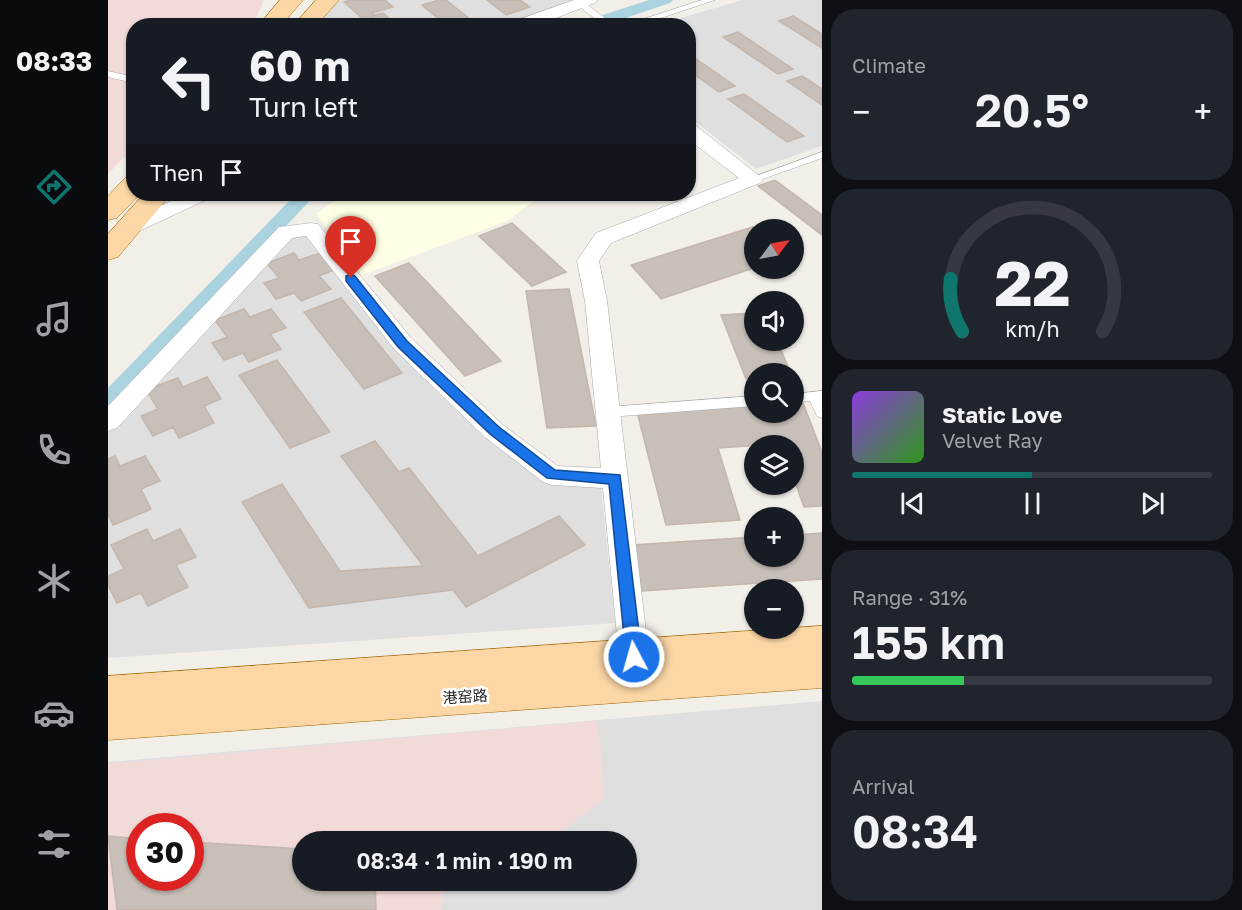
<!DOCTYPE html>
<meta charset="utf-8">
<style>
body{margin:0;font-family:"Golos Text","Noto Sans SC",sans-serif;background:#20242c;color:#f1f3f6;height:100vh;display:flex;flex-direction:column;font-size:22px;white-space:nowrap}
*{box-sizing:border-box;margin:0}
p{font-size:20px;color:#9ea1a6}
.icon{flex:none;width:33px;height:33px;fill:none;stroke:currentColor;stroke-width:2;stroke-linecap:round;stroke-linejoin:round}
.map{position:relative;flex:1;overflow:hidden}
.side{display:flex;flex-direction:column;gap:9px;padding:9px;background:#0d0f14;width:420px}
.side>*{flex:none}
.hud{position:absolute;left:18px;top:18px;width:570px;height:183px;border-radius:24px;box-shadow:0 2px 4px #0004;background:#171b24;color:#f1f3f6;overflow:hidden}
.needle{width:39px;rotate:58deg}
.controls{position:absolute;left:636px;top:219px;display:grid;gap:12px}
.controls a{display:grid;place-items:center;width:60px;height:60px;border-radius:50%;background:#171b24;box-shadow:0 2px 4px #0004;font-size:30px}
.speed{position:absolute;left:18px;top:813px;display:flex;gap:12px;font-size:30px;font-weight:700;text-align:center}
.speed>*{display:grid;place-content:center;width:78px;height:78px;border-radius:50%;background:#171b24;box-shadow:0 2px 4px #0004;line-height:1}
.speed .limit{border:9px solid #d22;background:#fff;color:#111}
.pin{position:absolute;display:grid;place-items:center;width:51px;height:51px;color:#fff;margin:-62px -26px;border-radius:50% 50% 50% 0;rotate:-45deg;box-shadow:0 0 6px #0007}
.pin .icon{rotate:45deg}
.me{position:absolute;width:66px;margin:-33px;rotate:354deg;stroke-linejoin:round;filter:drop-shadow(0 0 4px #0008)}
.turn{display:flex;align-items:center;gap:21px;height:126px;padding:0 24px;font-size:27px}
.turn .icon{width:78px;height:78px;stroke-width:2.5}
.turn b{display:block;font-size:42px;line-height:51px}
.then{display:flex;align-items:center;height:57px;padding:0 24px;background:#0003;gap:12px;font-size:22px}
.big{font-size:45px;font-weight:600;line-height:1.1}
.side .tile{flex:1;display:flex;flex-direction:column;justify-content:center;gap:9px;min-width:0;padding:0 21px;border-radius:24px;background:#20242c}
.side .dial{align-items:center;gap:0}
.dial svg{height:156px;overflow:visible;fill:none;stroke:#363941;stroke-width:7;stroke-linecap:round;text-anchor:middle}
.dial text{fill:#f1f3f6;stroke:none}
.song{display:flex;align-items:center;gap:18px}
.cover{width:72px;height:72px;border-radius:9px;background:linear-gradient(135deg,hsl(270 70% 55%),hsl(110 70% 35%))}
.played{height:6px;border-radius:3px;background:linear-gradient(90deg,#0f766e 50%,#363941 50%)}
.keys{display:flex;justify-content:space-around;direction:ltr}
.heat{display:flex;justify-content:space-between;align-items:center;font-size:33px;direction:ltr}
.charge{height:9px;border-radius:4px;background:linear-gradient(90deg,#34c759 31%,#363941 0)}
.trip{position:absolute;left:184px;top:831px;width:345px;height:60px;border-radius:30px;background:#171b24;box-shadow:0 2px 4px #0004;font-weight:600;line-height:60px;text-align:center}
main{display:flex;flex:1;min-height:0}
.menu{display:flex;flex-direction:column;width:108px;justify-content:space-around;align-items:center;background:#090b0e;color:#9ea1a6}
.menu .icon{width:42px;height:42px}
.menu .selected{color:#0f766e}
.menu b{font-size:27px;color:#f1f3f6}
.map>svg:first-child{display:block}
</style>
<main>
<nav class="menu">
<b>08:33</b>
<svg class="icon selected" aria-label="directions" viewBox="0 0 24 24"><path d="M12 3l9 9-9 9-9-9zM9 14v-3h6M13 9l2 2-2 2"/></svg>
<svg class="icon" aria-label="music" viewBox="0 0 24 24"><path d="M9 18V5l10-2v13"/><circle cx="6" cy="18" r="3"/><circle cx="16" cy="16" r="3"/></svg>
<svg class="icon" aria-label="phone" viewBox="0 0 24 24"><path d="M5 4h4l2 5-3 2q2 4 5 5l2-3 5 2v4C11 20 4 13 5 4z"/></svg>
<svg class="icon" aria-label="climate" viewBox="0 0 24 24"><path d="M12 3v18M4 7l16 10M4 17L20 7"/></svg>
<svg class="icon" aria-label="car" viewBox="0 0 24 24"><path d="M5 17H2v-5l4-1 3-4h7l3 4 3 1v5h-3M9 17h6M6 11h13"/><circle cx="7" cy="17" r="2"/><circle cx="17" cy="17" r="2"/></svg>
<svg class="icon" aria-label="filters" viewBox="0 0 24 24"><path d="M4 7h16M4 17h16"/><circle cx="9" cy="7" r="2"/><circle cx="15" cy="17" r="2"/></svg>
</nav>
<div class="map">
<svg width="714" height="910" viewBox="0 0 714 910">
<rect width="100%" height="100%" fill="#f2efe9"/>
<!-- residential -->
<path fill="#e0dfdf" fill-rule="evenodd" d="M228 0H480L407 25 202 26Z
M635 0H714V146L648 169 581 117 580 26H545Z
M200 233 385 436 493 486 507 623 0 658V432L181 237Z
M714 701V910H0V762ZM32 826H82V878H32ZM195 842H519V880H195Z"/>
<!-- commercial -->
<path fill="#f2dad9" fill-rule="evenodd" d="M0 0H156L148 18 141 25 26 26 25 148 0 174Z
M488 721 493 746 496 799 450 834 422 842H195V880L338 881 333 910H0V764ZM32 826H82V878H32Z"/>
<!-- education -->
<path fill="#ffffe5" d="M236 194H448L426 201 399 221 254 275 208 214Z"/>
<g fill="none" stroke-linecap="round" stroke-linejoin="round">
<!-- canal -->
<path fill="#aad3df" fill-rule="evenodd" d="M541 0H565L562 3 494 26H468L470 23Z
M188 194H208L8 408 0 410V388Z"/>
</g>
<!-- building -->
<path fill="#c7bfb8" stroke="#c4b6ab" stroke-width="1.5" d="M242 0H277L285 7 264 13 266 15 275 13 282 19 270 23 264 17 256 20 236 2Z
M331 0H338L368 24 339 26 314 5Z
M379 0H412L422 7 398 15Z
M685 16 714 34V48L671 21Z
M630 32 685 69 670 74 615 37Z
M580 53 627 86 611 92 580 70Z
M694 76 714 89V105L679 81Z
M636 94 696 136 679 142 620 99Z
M667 180 714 215V235L650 186Z
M404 223 458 272 424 286 371 236Z
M645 227 647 230 646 268 553 299 523 265Z
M186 253 191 260 212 253 226 270 211 276 223 289 193 301 186 293 168 299 156 283 171 278 159 263Z
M301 263 393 361 357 376 267 276Z
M461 289 488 426 439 428 418 291Z
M233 298 294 373 256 389 196 312Z
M136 309 142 317 163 309 178 328 162 334 173 349 141 362 135 353 116 360 104 343 119 337 107 320Z
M646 313V340H669L683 374H646V378L638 379 613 315Z
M169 360 222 432 182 448 131 375Z
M99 377 113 399 96 406 106 423 71 438 65 427 45 436 33 416 50 409 38 390 70 378 75 387Z
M686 403H695L714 452V506L696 507 686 479V446L673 444 610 448 632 520 558 525 529 412 646 406V412H686Z
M267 441 291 472 301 468 370 556 451 516 477 545 358 607 345 590 201 608 134 502 174 484 232 571 315 566 233 456Z
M7 456 12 466 37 456 52 481 33 489 43 509 5 525 0 515V459Z
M39 529 45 541 72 529 88 557 68 565 80 587 40 606 33 593 9 603 0 585V576L16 569 3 545Z
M714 533V579L534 591 524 545 646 537V556H686V535Z
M0 836 32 839V878H82V842L195 849V880H267L268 910H9Z"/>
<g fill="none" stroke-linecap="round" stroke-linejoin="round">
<!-- service casing -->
<g stroke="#a9a9a9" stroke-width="1">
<path id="service" d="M594 0H607L529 26H514Z
M469 1H475L507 26H497L469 5Z
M0 71 26 77V83L0 77Z
M714 152V158L649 181H641L640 179Z
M714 391V418L709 416 702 401 686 402V394Z
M646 396V406L500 417 493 412 500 407Z"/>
</g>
<!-- minor casing -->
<g stroke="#a9a9a9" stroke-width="1">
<path id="minor" d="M466 0H489L487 3 427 26H402L404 22Z
M580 123 587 125 655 179 652 183 503 243 491 261 499 301 541 657 536 666 526 670 516 666 511 657 495 488 444 485 435 482 377 437 287 350 198 236 184 238 9 428 0 431V406L171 227 203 223 210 224 303 338 395 425 450 466 493 468 477 301 469 261 488 233 631 178 580 139Z
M79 194H105L102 198 27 233 20 234 13 233 10 228 13 223Z"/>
</g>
<!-- primary casing -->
<g stroke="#a06b00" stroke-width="1">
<path id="primary" d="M172 0H195L173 26H150Z
M208 0H231L208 26H185Z
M26 176V194H32L9 218 0 220V196L17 178Z
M36 194H63L10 257 0 260V234Z
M714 626V688L0 740V676Z"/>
</g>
<!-- service -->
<use href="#service" fill="#fff" fill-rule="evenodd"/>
<!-- minor -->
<use href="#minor" fill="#fff" fill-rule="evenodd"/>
<!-- primary -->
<use href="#primary" fill="#fcd6a4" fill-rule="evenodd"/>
</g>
<!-- route -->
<path fill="#1a73e8" stroke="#114b97" stroke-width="1.5" d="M243 274 247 276 299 341 391 427 447 470 512 475 534 657 532 662 526 664 520 662 518 657 501 484 439 478 382 434 290 347 238 281V276Z"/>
<g text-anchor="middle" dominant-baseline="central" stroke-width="5" stroke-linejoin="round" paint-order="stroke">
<!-- street labels -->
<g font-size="15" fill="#222" stroke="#fff">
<text transform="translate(357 696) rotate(-4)">港窑路</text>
</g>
</g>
</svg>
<div class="controls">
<a><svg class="needle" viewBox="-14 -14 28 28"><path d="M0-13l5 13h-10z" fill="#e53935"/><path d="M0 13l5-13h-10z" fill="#9ea1a6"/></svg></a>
<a><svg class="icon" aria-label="sound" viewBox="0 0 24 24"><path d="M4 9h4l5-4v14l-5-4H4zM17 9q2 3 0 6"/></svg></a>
<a><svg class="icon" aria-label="search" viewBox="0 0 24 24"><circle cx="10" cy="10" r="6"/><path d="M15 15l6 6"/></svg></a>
<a><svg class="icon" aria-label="layers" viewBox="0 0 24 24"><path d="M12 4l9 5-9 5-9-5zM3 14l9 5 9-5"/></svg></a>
<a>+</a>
<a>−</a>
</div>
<div class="speed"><div class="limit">30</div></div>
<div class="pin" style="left:243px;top:278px;background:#d93025"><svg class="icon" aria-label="arrive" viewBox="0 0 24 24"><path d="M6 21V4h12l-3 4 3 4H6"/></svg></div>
<svg class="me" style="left:526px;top:657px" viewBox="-20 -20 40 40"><circle r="17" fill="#1a73e8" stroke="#fff" stroke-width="3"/><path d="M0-11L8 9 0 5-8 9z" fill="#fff"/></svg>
<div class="trip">08:34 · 1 min · 190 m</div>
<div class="hud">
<div class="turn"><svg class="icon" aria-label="left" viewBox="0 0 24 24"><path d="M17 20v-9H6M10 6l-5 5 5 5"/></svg><div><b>60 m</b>Turn left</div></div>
<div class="then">Then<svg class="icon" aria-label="arrive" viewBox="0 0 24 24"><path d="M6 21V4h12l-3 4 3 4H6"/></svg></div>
</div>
</div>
<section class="side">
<div class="tile"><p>Climate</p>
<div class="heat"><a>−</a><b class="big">20.5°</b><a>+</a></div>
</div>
<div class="tile dial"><svg viewBox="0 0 100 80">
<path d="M14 69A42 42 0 1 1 86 69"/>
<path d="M14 69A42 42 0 0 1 8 42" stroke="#0f766e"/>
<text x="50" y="56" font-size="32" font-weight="700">22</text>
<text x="50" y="72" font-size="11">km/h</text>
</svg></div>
<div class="tile">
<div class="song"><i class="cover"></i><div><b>Static Love</b><p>Velvet Ray</p></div></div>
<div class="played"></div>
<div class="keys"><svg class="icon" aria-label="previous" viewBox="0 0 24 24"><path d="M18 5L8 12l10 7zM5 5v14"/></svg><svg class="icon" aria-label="pause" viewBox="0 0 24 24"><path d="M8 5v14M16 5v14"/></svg><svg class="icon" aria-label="next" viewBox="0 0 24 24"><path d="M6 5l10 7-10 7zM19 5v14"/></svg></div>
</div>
<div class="tile"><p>Range · 31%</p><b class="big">155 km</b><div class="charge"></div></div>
<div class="tile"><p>Arrival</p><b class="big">08:34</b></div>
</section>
</main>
